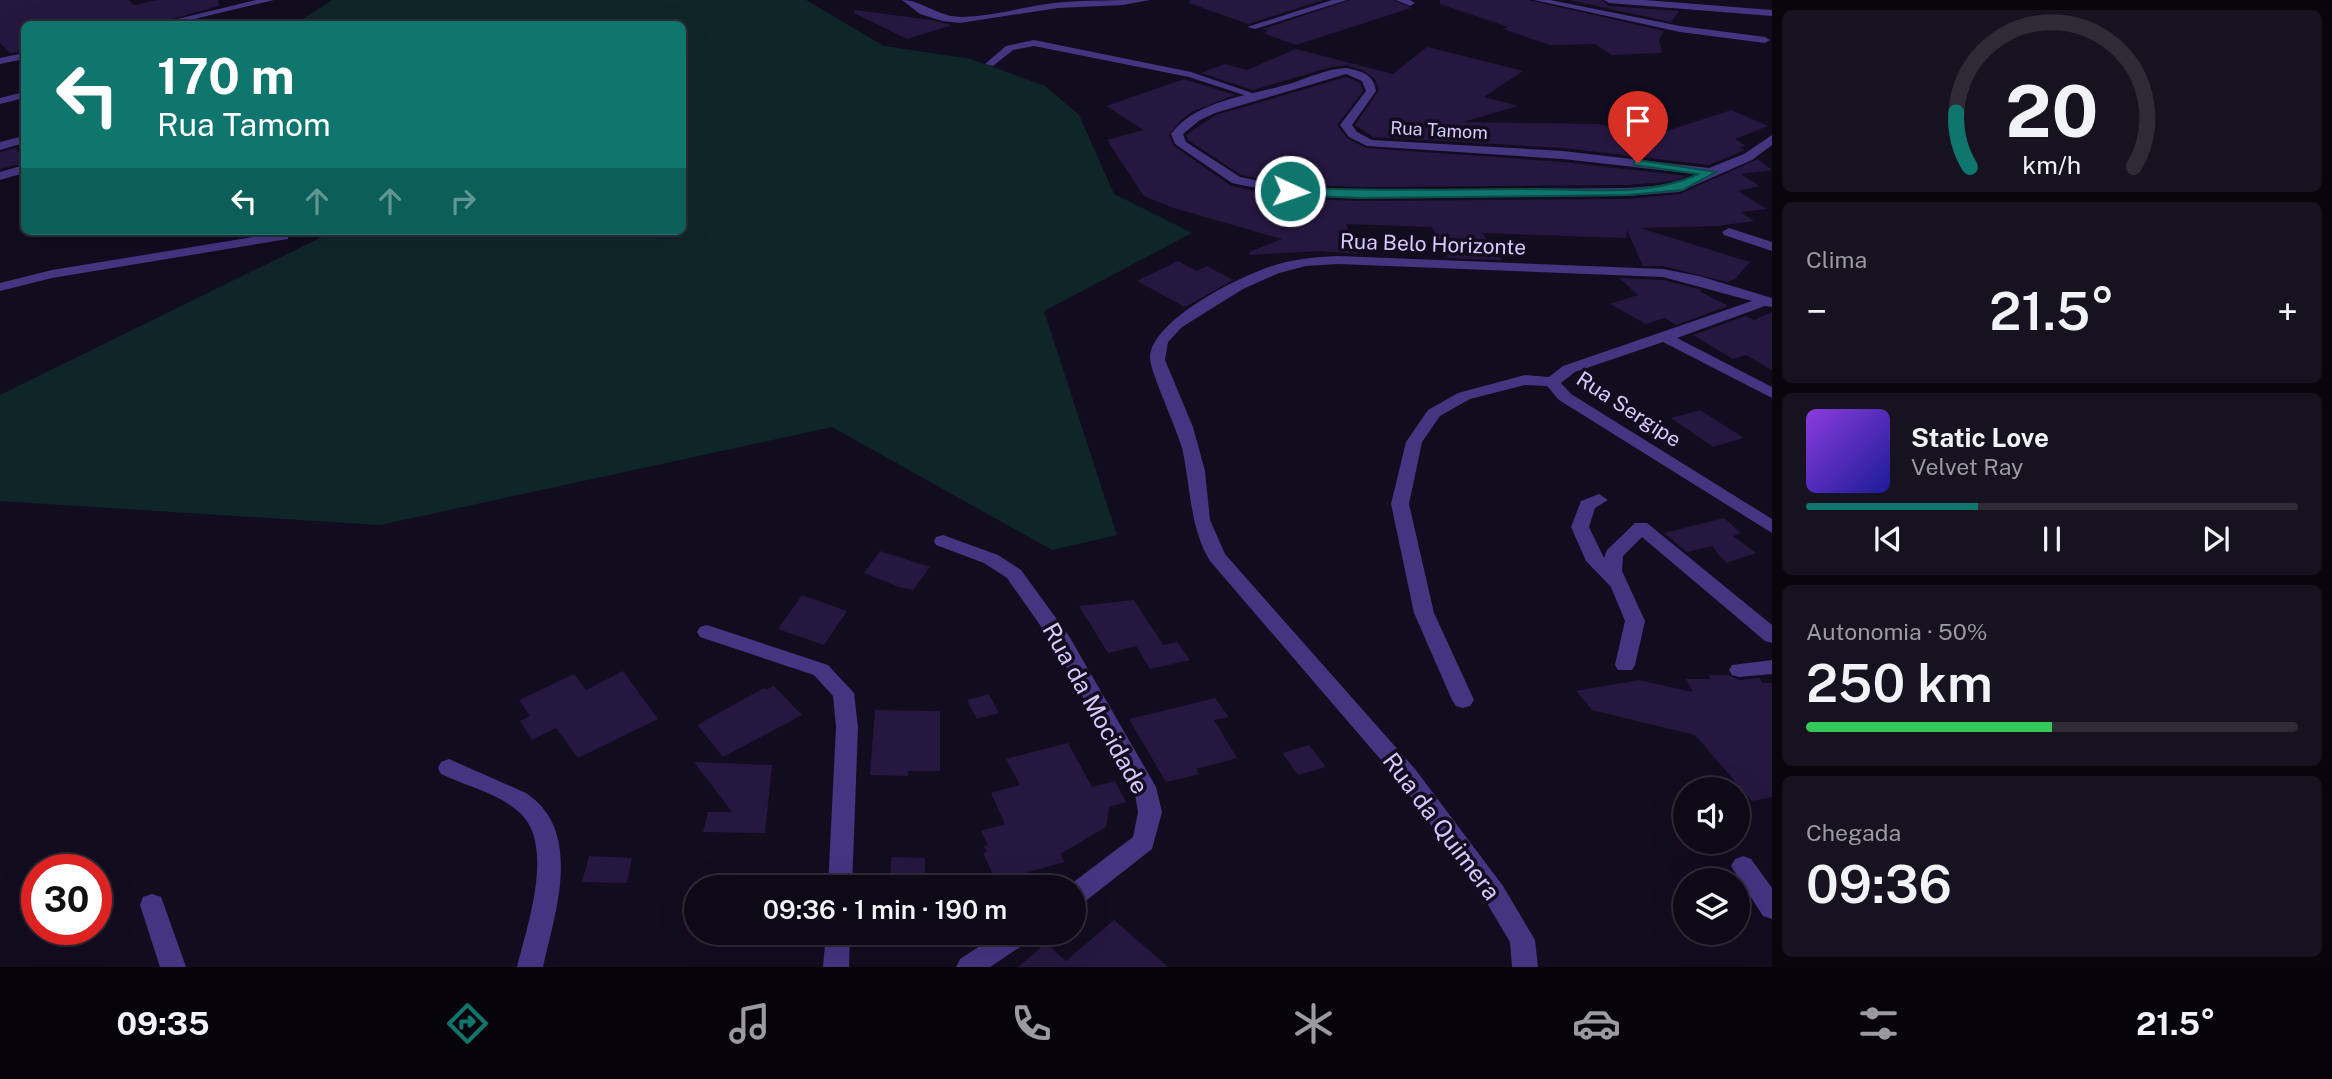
<!DOCTYPE html>
<html lang="pt">
<meta charset="utf-8">
<style>
body{margin:0;font-family:"Public Sans",sans-serif;background:#171220;color:#f1f3f6;height:100vh;display:flex;flex-direction:column;font-size:26px;white-space:nowrap}
*{box-sizing:border-box;margin:0}
p{font-size:23px;color:#9b9aa1}
.icon{flex:none;width:38px;height:38px;fill:none;stroke:currentColor;stroke-width:2;stroke-linecap:round;stroke-linejoin:round}
.map{position:relative;flex:1;overflow:hidden}
.panel{display:flex;flex-direction:column;gap:10px;padding:10px;background:#08050d;width:560px}
.panel>*{flex:none}
.banner{position:absolute;left:21px;top:21px;width:665px;height:214px;border-radius:10px;box-shadow:0 7px 28px #0002,0 0 0 2px #2e2a36;background:#0f766e;color:#fff;overflow:hidden}
.fabs{position:absolute;left:1673px;top:777px;display:grid;gap:14px}
.fabs a{display:grid;place-items:center;width:77px;height:77px;border-radius:50%;background:#0e0917;box-shadow:0 7px 28px #0002,0 0 0 2px #2e2a36;font-size:35px}
.speed{position:absolute;left:21px;top:854px;display:flex;gap:14px;font-size:35px;font-weight:700;text-align:center}
.speed>*{display:grid;place-content:center;width:91px;height:91px;border-radius:50%;background:#0e0917;box-shadow:0 7px 28px #0002,0 0 0 2px #2e2a36;line-height:1}
.speed .limit{border:10px solid #d22;background:#fff;color:#111}
.pin{position:absolute;display:grid;place-items:center;width:60px;height:60px;color:#fff;margin:-72px -30px;border-radius:50% 50% 50% 0;rotate:-45deg;box-shadow:0 0 7px #0007}
.pin .icon{rotate:45deg}
.me{position:absolute;width:77px;margin:-38px;rotate:93deg;stroke-linejoin:round;filter:drop-shadow(0 0 5px #0008)}
.turn{display:flex;align-items:center;gap:24px;height:147px;padding:0 21px;font-size:32px}
.turn .icon{width:91px;height:91px;stroke-width:2.5}
.turn b{display:block;font-size:49px;line-height:60px}
.lanes{display:flex;align-items:center;height:66px;padding:0 21px;background:#0003;justify-content:center;gap:35px;direction:ltr}
.lanes .off{opacity:.35}
.big{font-size:52px;font-weight:600;line-height:1.1}
.panel .card{flex:1;display:flex;flex-direction:column;justify-content:center;gap:10px;min-width:0;padding:0 24px;border-radius:10px;background:#171220}
.panel .dial{align-items:center;gap:0}
.dial svg{height:182px;overflow:visible;fill:none;stroke:#2e2a36;stroke-width:7;stroke-linecap:round;text-anchor:middle}
.dial text{fill:#f1f3f6;stroke:none}
.song{display:flex;align-items:center;gap:21px}
.cover{width:84px;height:84px;border-radius:10px;background:linear-gradient(135deg,hsl(270 70% 55%),hsl(240 70% 35%))}
.played{height:7px;border-radius:4px;background:linear-gradient(90deg,#0f766e 35%,#2e2a36 35%)}
.keys{display:flex;justify-content:space-around;direction:ltr}
.heat{display:flex;justify-content:space-between;align-items:center;font-size:38px;direction:ltr}
.charge{height:10px;border-radius:5px;background:linear-gradient(90deg,#34c759 50%,#2e2a36 0)}
.trip{position:absolute;left:684px;top:875px;width:402px;height:70px;border-radius:35px;background:#0e0917;box-shadow:0 7px 28px #0002,0 0 0 2px #2e2a36;font-weight:600;line-height:70px;text-align:center}
.dock{display:flex;height:112px;justify-content:space-around;align-items:center;background:#060409;color:#9b9aa1}
.dock .icon{width:49px;height:49px}
.dock .on{color:#0f766e}
.dock b{font-size:32px;color:#f1f3f6}
main{display:flex;flex:1;min-height:0}
.map>svg:first-child{display:block}
</style>
<main>
<div class="map">
<svg width="1772" height="967" viewBox="0 0 1772 967">
<rect width="100%" height="100%" fill="#120c1f"/>
<!-- green -->
<path fill="#0f2629" d="M332 0H806L884 46 971 59 1045 86 1079 115 1114 194 1192 233 1044 311 1117 535 1052 550 832 427 380 525 0 501V395L334 231H682V24H295Z"/>
<!-- building -->
<path fill="#261740" d="M0 0H128L134 5 157 0H218L219 6 154 24H24V51L10 53 0 43Z
M1190 0H1323L1248 24 1189 3Z
M1350 0H1394L1411 8 1296 45 1263 33 1269 31 1263 29Z
M1440 0H1528L1664 31 1659 39 1662 53 1612 55 1595 44 1550 45 1503 29 1509 27 1440 4Z
M1569 0H1602L1609 6 1679 11 1671 22Z
M855 10 931 20 952 25 907 39 854 13Z
M1427 47 1523 71 1484 97 1518 106 1463 122 1597 124 1630 130 1628 136 1658 134 1731 110 1768 126 1735 139 1746 146 1739 147 1745 150 1709 165 1563 148 1373 137 1355 125 1379 90 1375 79 1362 70 1347 65 1331 67 1253 90 1201 73 1225 64 1247 70 1296 49 1393 74Z
M1346 77 1360 83 1363 91 1337 125 1348 139 1366 148 1563 162 1687 176 1675 181 1628 185 1359 187 1290 184 1241 175 1188 140 1186 135 1216 115Z
M1184 79 1235 95 1193 111 1180 121 1169 135 1174 146 1231 186 1290 198 1359 201 1628 199 1680 194 1758 159 1772 170 1741 174 1759 186 1738 191 1767 209 1741 212 1754 221 1717 226 1640 228 1750 262 1735 279 1727 282 1663 266H1643L1627 230 1626 238 1482 233 1502 260 1448 258 1432 227 1346 224 1357 254 1321 251 1250 255 1249 252 1282 239 1174 208 1144 196 1107 140 1144 130 1106 106Z
M16 148 24 163 0 169V152Z
M1178 261 1197 271 1207 266 1233 280 1185 307 1137 281Z
M1619 278 1663 280 1702 290 1699 291 1728 306 1676 325 1665 318 1646 324 1610 304 1638 295Z
M1772 312V370L1746 355 1733 359 1693 335 1746 316 1754 320Z
M1700 410 1744 438 1713 447 1671 418Z
M1724 518 1741 533 1733 536 1756 553 1726 563 1712 546 1687 552 1664 533Z
M880 551 930 567 913 590 899 587 864 573Z
M802 595 847 611 824 645 778 629Z
M1134 600 1163 645 1177 642 1190 660 1150 669 1136 646 1108 653 1079 606Z
M623 671 658 719 578 758 556 728 532 740 520 721 530 716 519 700 574 674 586 690Z
M1708 675H1729L1739 680 1759 678 1763 683H1772V797L1752 801 1695 735 1592 710 1576 691 1639 680 1693 692 1686 679H1711Z
M774 686 802 715 723 757 697 725 764 688 766 690Z
M989 694 999 713 977 719 967 700Z
M1215 698 1229 717 1214 720 1237 758 1196 769 1199 774 1166 782 1129 719Z
M875 710 940 711V771H908V776L870 775Z
M1068 743 1092 787 1115 781 1126 802 1109 807 1106 827 1060 854 1065 862 996 881 983 853 987 852 984 846 988 845 981 831 1005 824 991 793 1020 785 1006 759Z
M1309 745 1326 767 1298 775 1282 753Z
M694 762 772 765 765 833 703 832 708 812H732Z
M589 856 632 858 627 883 582 882Z
M891 857 925 858V887H890Z
M1114 920 1168 967H1018L1046 943 1066 961Z"/>
<g fill="none" stroke-linecap="round" stroke-linejoin="round">
<!-- service -->
<path fill="#433580" fill-rule="evenodd" d="M1534 0H1550L1680 26 1765 37 1770 40 1765 43 1680 32Z
M1034 40 1191 72 1261 96 1256 99 1189 77 1034 46 1013 50 993 66 985 64 1006 46Z
M284 232 288 233V239L52 278 0 291V283L52 270Z"/>
<!-- minor -->
<path fill="#433580" fill-rule="evenodd" d="M256 0H274L173 24H157Z
M902 0C923 0 936 17 963 17 993 16 1023 7 1053 3 1085 0 1118 0 1150 0L1123 5 1058 8 960 23 942 21 920 14Z
M1332 0H1347L1255 29 1247 27Z
M1396 0H1410L1415 3 1410 6Z
M1604 0H1645L1772 10V16L1609 3Z
M24 53V59L0 64V58Z
M1346 68C1361 71 1374 74 1376 91L1352 125 1357 132 1372 140 1563 151 1709 168 1744 154 1772 135V145L1752 160 1679 192 1628 196 1359 198 1290 195 1232 183 1175 144 1171 134C1196 100 1251 95 1289 84 1308 78 1326 69 1346 68ZM1346 74 1362 81 1366 91 1340 125 1349 137 1367 146 1563 159 1696 174 1676 184 1628 188 1359 190 1290 187 1240 177 1186 142 1183 134 1200 120 1215 113Z
M24 92V98L0 104V98Z
M24 136V143L0 150V142Z
M24 165V173L0 180V172Z
M1729 228 1772 242V251L1724 235 1722 232Z
M1338 256 1663 269 1699 276 1772 298V307L1765 306 1677 338 1772 387V398L1663 342 1575 372 1561 383 1571 394 1772 519V533L1559 400 1547 386 1525 385 1470 399 1440 416 1422 442 1409 504 1434 613 1474 700 1470 706 1463 708 1456 706 1452 700 1414 613 1391 504 1406 442 1428 410 1458 393 1525 375 1549 377 1563 366 1752 301 1663 277 1338 264 1306 266 1279 273 1243 289 1182 327 1168 342 1165 360 1193 427 1205 471 1210 520 1225 554 1415 769 1503 886 1535 940 1538 967H1512L1510 942 1485 900 1399 781 1210 561C1189 526 1191 487 1182 448 1177 429 1149 369 1150 357 1152 320 1237 278 1269 267 1292 259 1315 257 1338 256Z
M1599 494 1608 500 1595 508 1589 527 1604 558 1607 550 1635 523H1647L1772 625V643L1765 641 1642 537 1623 556 1622 571 1645 621 1635 665 1632 670H1618L1615 665 1625 621 1611 587 1586 561 1571 527 1581 501Z
M943 535 998 555 1021 570 1069 636 1156 787 1162 812 1152 849 1083 903 1074 906V887H1067L1133 837 1138 812 1134 788 1054 645 1007 578 984 563 936 545 934 541 936 537Z
M707 625 828 665 854 693 858 727 852 887H828L836 727 833 696 814 675 700 637 697 632 700 627Z
M1772 660V674L1739 677 1732 675 1729 670 1732 665Z
M449 759 526 793C584 831 555 913 543 967H517C527 926 556 844 519 812 498 793 466 786 441 774L438 768 441 762Z
M1743 856 1751 859 1772 888V919L1763 916 1731 866 1735 859Z
M152 894 161 897 164 905 186 967H160L140 905 143 897Z
M826 933H850L849 967H823Z
M1000 933H1033L1029 941 990 967H956L960 959Z"/>
</g>
<!-- route -->
<path fill="#0f766e" stroke="#0a4d48" stroke-width="2" d="M1638 160 1716 172 1683 190 1628 195 1359 198 1290 195 1284 191 1290 188C1372 191 1453 190 1535 189 1587 189 1650 197 1698 174L1634 165V161Z"/>
<g text-anchor="middle" dominant-baseline="central" stroke-width="7" stroke-linejoin="round" paint-order="stroke">
<!-- far-street labels -->
<g font-size="18" fill="#d8caff" stroke="#120c1f">
<text transform="translate(1439 130) rotate(3)">Rua Tamom</text>
</g>
<!-- street labels -->
<g font-size="21" fill="#d8caff" stroke="#120c1f">
<text transform="translate(1433 244) rotate(2)">Rua Belo Horizonte</text>
<text transform="translate(1629 409) rotate(33)">Rua Sergipe</text>
</g>
<!-- near-street labels -->
<g font-size="24" fill="#d8caff" stroke="#120c1f">
<text transform="translate(1096 708) rotate(61)">Rua da Mocidade</text>
<text transform="translate(1442 826) rotate(53)">Rua da Quimera</text>
</g>
</g>
</svg>
<div class="fabs">
<a><svg class="icon" aria-label="sound" viewBox="0 0 24 24"><path d="M4 9h4l5-4v14l-5-4H4zM17 9q2 3 0 6"/></svg></a>
<a><svg class="icon" aria-label="layers" viewBox="0 0 24 24"><path d="M12 4l9 5-9 5-9-5zM3 14l9 5 9-5"/></svg></a>
</div>
<div class="speed"><div class="limit">30</div></div>
<div class="pin" style="left:1638px;top:163px;background:#d93025"><svg class="icon" aria-label="arrive" viewBox="0 0 24 24"><path d="M6 21V4h12l-3 4 3 4H6"/></svg></div>
<svg class="me" style="left:1290px;top:191px" viewBox="-20 -20 40 40"><circle r="17" fill="#0f766e" stroke="#fff" stroke-width="3"/><path d="M0-11L8 9 0 5-8 9z" fill="#fff"/></svg>
<div class="trip">09:36 · 1 min · 190 m</div>
<div class="banner">
<div class="turn"><svg class="icon" aria-label="left" viewBox="0 0 24 24"><path d="M17 20v-9H6M10 6l-5 5 5 5"/></svg><div><b>170 m</b>Rua Tamom</div></div>
<div class="lanes"><svg class="icon" aria-label="left" viewBox="0 0 24 24"><path d="M17 20v-9H6M10 6l-5 5 5 5"/></svg><svg class="icon off" aria-label="ahead" viewBox="0 0 24 24"><path d="M12 20V5M6 11l6-6 6 6"/></svg><svg class="icon off" aria-label="ahead" viewBox="0 0 24 24"><path d="M12 20V5M6 11l6-6 6 6"/></svg><svg class="icon off" aria-label="right" viewBox="0 0 24 24"><path d="M7 20v-9h11M14 6l5 5-5 5"/></svg></div>
</div>
</div>
<section class="panel">
<div class="card dial"><svg viewBox="0 0 100 80">
<path d="M14 69A42 42 0 1 1 86 69"/>
<path d="M14 69A42 42 0 0 1 8 45" stroke="#0f766e"/>
<text x="50" y="56" font-size="32" font-weight="700">20</text>
<text x="50" y="72" font-size="11">km/h</text>
</svg></div>
<div class="card"><p>Clima</p>
<div class="heat"><a>−</a><b class="big">21.5°</b><a>+</a></div>
</div>
<div class="card">
<div class="song"><i class="cover"></i><div><b>Static Love</b><p>Velvet Ray</p></div></div>
<div class="played"></div>
<div class="keys"><svg class="icon" aria-label="previous" viewBox="0 0 24 24"><path d="M18 5L8 12l10 7zM5 5v14"/></svg><svg class="icon" aria-label="pause" viewBox="0 0 24 24"><path d="M8 5v14M16 5v14"/></svg><svg class="icon" aria-label="next" viewBox="0 0 24 24"><path d="M6 5l10 7-10 7zM19 5v14"/></svg></div>
</div>
<div class="card"><p>Autonomia · 50%</p><b class="big">250 km</b><div class="charge"></div></div>
<div class="card"><p>Chegada</p><b class="big">09:36</b></div>
</section>
</main>
<nav class="dock">
<b>09:35</b>
<svg class="icon on" aria-label="directions" viewBox="0 0 24 24"><path d="M12 3l9 9-9 9-9-9zM9 14v-3h6M13 9l2 2-2 2"/></svg>
<svg class="icon" aria-label="music" viewBox="0 0 24 24"><path d="M9 18V5l10-2v13"/><circle cx="6" cy="18" r="3"/><circle cx="16" cy="16" r="3"/></svg>
<svg class="icon" aria-label="phone" viewBox="0 0 24 24"><path d="M5 4h4l2 5-3 2q2 4 5 5l2-3 5 2v4C11 20 4 13 5 4z"/></svg>
<svg class="icon" aria-label="climate" viewBox="0 0 24 24"><path d="M12 3v18M4 7l16 10M4 17L20 7"/></svg>
<svg class="icon" aria-label="car" viewBox="0 0 24 24"><path d="M5 17H2v-5l4-1 3-4h7l3 4 3 1v5h-3M9 17h6M6 11h13"/><circle cx="7" cy="17" r="2"/><circle cx="17" cy="17" r="2"/></svg>
<svg class="icon" aria-label="filters" viewBox="0 0 24 24"><path d="M4 7h16M4 17h16"/><circle cx="9" cy="7" r="2"/><circle cx="15" cy="17" r="2"/></svg>
<b>21.5°</b>
</nav>
